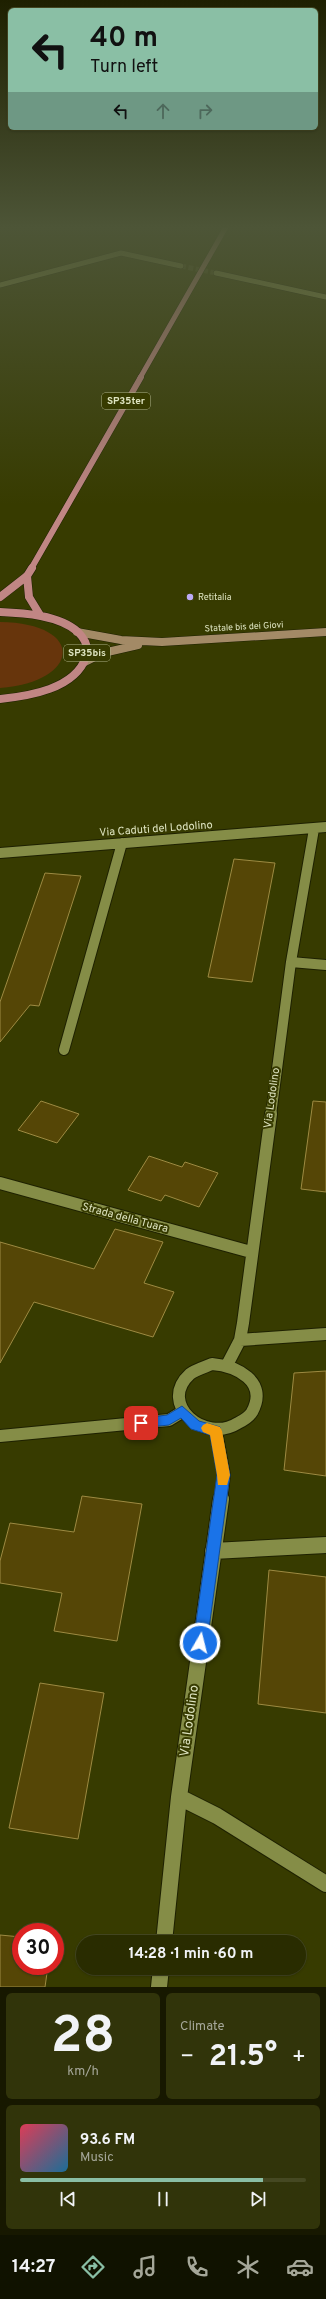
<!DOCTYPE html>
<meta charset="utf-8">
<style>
body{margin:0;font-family:Overpass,sans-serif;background:#31340a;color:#f1f3f6;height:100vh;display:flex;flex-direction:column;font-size:15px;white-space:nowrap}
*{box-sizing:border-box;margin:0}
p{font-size:13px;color:#a5a799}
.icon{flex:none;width:22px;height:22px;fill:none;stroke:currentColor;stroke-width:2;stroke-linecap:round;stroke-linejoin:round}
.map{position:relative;height:1987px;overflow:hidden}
.side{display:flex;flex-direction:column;gap:6px;padding:6px;background:#171800;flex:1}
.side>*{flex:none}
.banner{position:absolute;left:8px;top:8px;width:310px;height:122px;border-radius:6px;box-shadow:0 1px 3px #0004,0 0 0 1px #454822;background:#8abfa5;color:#111;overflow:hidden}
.speed{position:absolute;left:12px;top:1923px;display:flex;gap:8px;font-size:20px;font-weight:700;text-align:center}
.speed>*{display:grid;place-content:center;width:52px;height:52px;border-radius:50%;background:#292c00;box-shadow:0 1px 3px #0004,0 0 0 1px #454822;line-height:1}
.speed .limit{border:6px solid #d22;background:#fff;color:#111}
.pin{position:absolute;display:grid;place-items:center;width:34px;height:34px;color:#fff;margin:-17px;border-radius:8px;box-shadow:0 2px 6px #0006}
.me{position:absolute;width:44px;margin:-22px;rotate:8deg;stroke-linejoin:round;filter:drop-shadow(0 0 3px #0008)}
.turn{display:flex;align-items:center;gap:14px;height:84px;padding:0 16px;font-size:18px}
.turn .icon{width:52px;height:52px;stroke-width:2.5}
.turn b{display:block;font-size:28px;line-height:34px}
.lanes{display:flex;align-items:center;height:38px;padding:0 16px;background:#0003;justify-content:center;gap:20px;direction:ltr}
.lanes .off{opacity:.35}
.big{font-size:30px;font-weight:700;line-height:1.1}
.side .widget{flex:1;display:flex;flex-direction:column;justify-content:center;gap:6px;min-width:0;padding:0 14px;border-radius:6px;background:#31340a}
.side .dial{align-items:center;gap:0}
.dial b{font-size:52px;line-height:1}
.song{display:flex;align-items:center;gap:12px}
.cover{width:48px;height:48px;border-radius:6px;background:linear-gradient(135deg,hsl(350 70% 55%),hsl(200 70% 35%))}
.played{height:4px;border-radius:2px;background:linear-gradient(90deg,#8abfa5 85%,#454822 85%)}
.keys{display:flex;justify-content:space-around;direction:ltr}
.heat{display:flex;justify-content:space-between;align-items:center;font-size:22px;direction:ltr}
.side .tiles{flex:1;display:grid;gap:6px;grid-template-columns:1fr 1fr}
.widget:last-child{grid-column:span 2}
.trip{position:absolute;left:76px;top:1935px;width:230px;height:40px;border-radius:20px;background:#292c00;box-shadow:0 1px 3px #0004,0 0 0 1px #454822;font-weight:700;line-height:40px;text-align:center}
.tab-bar{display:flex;height:64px;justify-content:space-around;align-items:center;background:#101200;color:#a5a799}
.tab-bar .icon{width:28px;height:28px}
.tab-bar .active{color:#8abfa5}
.tab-bar b{font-size:18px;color:#f1f3f6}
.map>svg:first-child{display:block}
</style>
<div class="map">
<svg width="326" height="1987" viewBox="0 0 326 1987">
<rect width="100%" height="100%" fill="#373b00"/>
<!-- green -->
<path fill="#67350c" d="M0 622C86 623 81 682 0 688Z"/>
<!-- building -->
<path fill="#554606" stroke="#9d8a42" d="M234 859 275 863 252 982 208 977Z
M45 873 81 876 39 1006 30 1005 0 1042V1002Z
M41 1101 79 1114 57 1143 18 1130Z
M313 1101 326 1102V1192L301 1189Z
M149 1156 182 1167 185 1162 218 1173 199 1207 165 1195 161 1201 128 1190Z
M115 1229 163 1242 144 1283 174 1292 153 1337 34 1302 0 1363V1242L94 1269Z
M326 1371V1476L284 1470 294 1373Z
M82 1496 142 1504 117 1641 54 1631 62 1593 0 1583V1561L10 1523 74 1532Z
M269 1570 326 1577V1713L258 1704Z
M40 1683 104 1693 78 1839 9 1828Z
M0 1935 21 1937V1966H48L45 1987H0Z"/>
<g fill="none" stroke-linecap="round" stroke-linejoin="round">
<!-- street-tunnel -->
<path stroke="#50541d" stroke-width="5" stroke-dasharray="5 2.5" stroke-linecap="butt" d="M181 266 216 273"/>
<!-- street-far3 casing -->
<g stroke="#1e2100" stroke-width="6">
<path id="street-far3" d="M216 273 326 297
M0 285 121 253 181 266"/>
</g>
<!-- street-far2 casing -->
<g stroke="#1e2100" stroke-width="12">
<path id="street-far2" d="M0 853 326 827
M291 962 326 965
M64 1050 122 843
M271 1115 291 962 314 829"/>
</g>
<!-- street-far1 casing -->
<g stroke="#1e2100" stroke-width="14">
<path id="street-far1" d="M0 1183 251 1252
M240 1340 326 1334
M212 1364C236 1366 269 1381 252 1412 249 1417 244 1420 238 1423 205 1444 157 1404 190 1374 195 1370 205 1367 212 1364Z
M227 1365 240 1340 243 1323 271 1114
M216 1431 224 1475 221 1500
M0 1436 169 1420 182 1412"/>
</g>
<!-- street casing -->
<g stroke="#1e2100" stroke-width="18">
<path id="street" d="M213 1551 326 1545
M179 1797 217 1816 326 1884
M164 1942 179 1797 221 1499
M159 1987 161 1968"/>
</g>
<!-- secondary casing -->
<g stroke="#1e2100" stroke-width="9">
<path id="secondary" d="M77 632 121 640 162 642 326 632
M85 662 103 653 138 645"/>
</g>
<!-- primary-far2 casing -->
<g stroke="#1e2100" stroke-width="6">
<path id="primary-far2" d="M140 378 226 227"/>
</g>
<!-- primary-far1 casing -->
<g stroke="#1e2100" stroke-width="7">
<path id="primary-far1" d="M31 569 141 377"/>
</g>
<!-- primary casing -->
<g stroke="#1e2100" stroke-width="9">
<path id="primary" d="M27 576 29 597 40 615
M0 597 27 576 32 568
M0 612C24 613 59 615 78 632 85 639 89 648 86 657 75 689 29 696 0 699"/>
</g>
<!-- street-far3 -->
<use href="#street-far3" stroke="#858d47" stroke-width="5"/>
<!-- street-far2 -->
<use href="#street-far2" stroke="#858d47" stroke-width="10"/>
<!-- street-far1 -->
<use href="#street-far1" stroke="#858d47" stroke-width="12"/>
<!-- street -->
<use href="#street" stroke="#858d47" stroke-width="16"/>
<!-- secondary -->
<use href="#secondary" stroke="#a38a66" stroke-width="8"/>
<!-- primary-far2 -->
<use href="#primary-far2" stroke="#c18684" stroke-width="5"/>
<!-- primary-far1 -->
<use href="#primary-far1" stroke="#c18684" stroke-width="6"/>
<!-- primary -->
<use href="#primary" stroke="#c18684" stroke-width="8"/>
</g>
<!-- sky -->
<linearGradient id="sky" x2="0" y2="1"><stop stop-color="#1e2000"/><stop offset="0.45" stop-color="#4d5537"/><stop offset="1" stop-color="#4d5537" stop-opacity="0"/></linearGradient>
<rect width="326" height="505" fill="url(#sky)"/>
<!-- route -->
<path fill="#1a73e8" stroke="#114b97" d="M182 1406 199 1421 220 1427 230 1475 207 1643 205 1648 200 1650 195 1648 193 1643 217 1475 210 1435 191 1429 181 1418 169 1425 141 1428 136 1426 135 1423 136 1419 167 1415Z"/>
<!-- slow -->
<path fill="#f59e0b" d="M207 1423 220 1427 222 1431 230 1475 227 1485H218L217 1475 210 1435 203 1432 201 1428 203 1425Z"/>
<!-- markers -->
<circle fill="#bcaaf6" stroke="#373b00" stroke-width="1.5" cx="190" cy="597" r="4"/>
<g text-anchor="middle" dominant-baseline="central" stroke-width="4" stroke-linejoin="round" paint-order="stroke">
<!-- far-poi labels -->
<g font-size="9" fill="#dfe5c1" stroke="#373b00" text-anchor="start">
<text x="198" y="597">Retitalia</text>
</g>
<!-- far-street labels -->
<g font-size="9" fill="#dfe5c1" stroke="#373b00">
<text transform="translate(244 627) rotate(-3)">Statale bis dei Giovi</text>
</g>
<!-- shield labels -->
<g fill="#373b00" stroke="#adb287" stroke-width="1">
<rect x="102" y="393" width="48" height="16" rx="3"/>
<rect x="64" y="645" width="46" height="16" rx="3"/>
</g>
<g font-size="10" font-weight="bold" fill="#dfe5c1">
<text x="126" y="401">SP35ter</text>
<text x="87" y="653">SP35bis</text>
</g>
<!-- street labels -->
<g font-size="11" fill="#dfe5c1" stroke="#373b00">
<text transform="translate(156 829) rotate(-4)">Via Caduti del Lodolino</text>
<text transform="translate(272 1098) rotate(-82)">Via Lodolino</text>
<text transform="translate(125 1218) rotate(15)">Strada della Tuara</text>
</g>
<!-- near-street labels -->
<g font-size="13" fill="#dfe5c1" stroke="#373b00">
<text transform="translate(190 1721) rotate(-82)">Via Lodolino</text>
</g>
</g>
</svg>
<div class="speed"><div class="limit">30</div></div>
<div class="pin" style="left:141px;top:1423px;background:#d93025"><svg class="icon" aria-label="arrive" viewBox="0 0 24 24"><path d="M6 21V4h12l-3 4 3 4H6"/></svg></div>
<svg class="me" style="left:200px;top:1643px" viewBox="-20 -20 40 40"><circle r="17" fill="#1a73e8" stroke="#fff" stroke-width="3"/><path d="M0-11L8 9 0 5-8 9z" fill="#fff"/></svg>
<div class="trip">14:28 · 1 min · 60 m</div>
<div class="banner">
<div class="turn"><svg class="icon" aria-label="left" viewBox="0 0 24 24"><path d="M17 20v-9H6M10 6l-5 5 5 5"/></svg><div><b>40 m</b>Turn left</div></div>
<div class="lanes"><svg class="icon" aria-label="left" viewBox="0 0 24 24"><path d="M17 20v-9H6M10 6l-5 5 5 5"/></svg><svg class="icon off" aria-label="ahead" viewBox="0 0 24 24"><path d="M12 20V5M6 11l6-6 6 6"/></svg><svg class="icon off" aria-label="right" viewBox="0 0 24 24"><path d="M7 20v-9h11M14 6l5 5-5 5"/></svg></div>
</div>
</div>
<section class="side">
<div class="tiles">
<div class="widget dial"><b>28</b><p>km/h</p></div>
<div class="widget"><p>Climate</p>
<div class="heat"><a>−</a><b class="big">21.5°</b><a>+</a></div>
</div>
<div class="widget">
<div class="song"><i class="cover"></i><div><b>93.6 FM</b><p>Music</p></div></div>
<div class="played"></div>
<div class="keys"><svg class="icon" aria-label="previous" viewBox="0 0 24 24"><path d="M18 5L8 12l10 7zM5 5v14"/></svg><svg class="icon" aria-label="pause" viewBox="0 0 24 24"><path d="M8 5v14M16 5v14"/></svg><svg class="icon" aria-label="next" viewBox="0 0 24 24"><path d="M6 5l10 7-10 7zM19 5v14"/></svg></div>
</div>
</div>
</section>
<nav class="tab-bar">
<b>14:27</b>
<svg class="icon active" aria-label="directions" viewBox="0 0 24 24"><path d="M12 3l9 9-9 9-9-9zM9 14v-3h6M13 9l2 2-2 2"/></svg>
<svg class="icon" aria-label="music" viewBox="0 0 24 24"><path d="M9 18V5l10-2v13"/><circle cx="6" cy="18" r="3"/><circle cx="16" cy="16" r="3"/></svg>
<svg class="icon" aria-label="phone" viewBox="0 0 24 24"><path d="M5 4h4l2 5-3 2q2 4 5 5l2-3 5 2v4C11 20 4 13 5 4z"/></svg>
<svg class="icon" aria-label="climate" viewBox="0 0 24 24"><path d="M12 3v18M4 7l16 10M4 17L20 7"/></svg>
<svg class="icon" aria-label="car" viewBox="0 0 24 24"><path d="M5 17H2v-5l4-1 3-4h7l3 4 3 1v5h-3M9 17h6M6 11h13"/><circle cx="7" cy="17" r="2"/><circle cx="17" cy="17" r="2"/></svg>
</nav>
